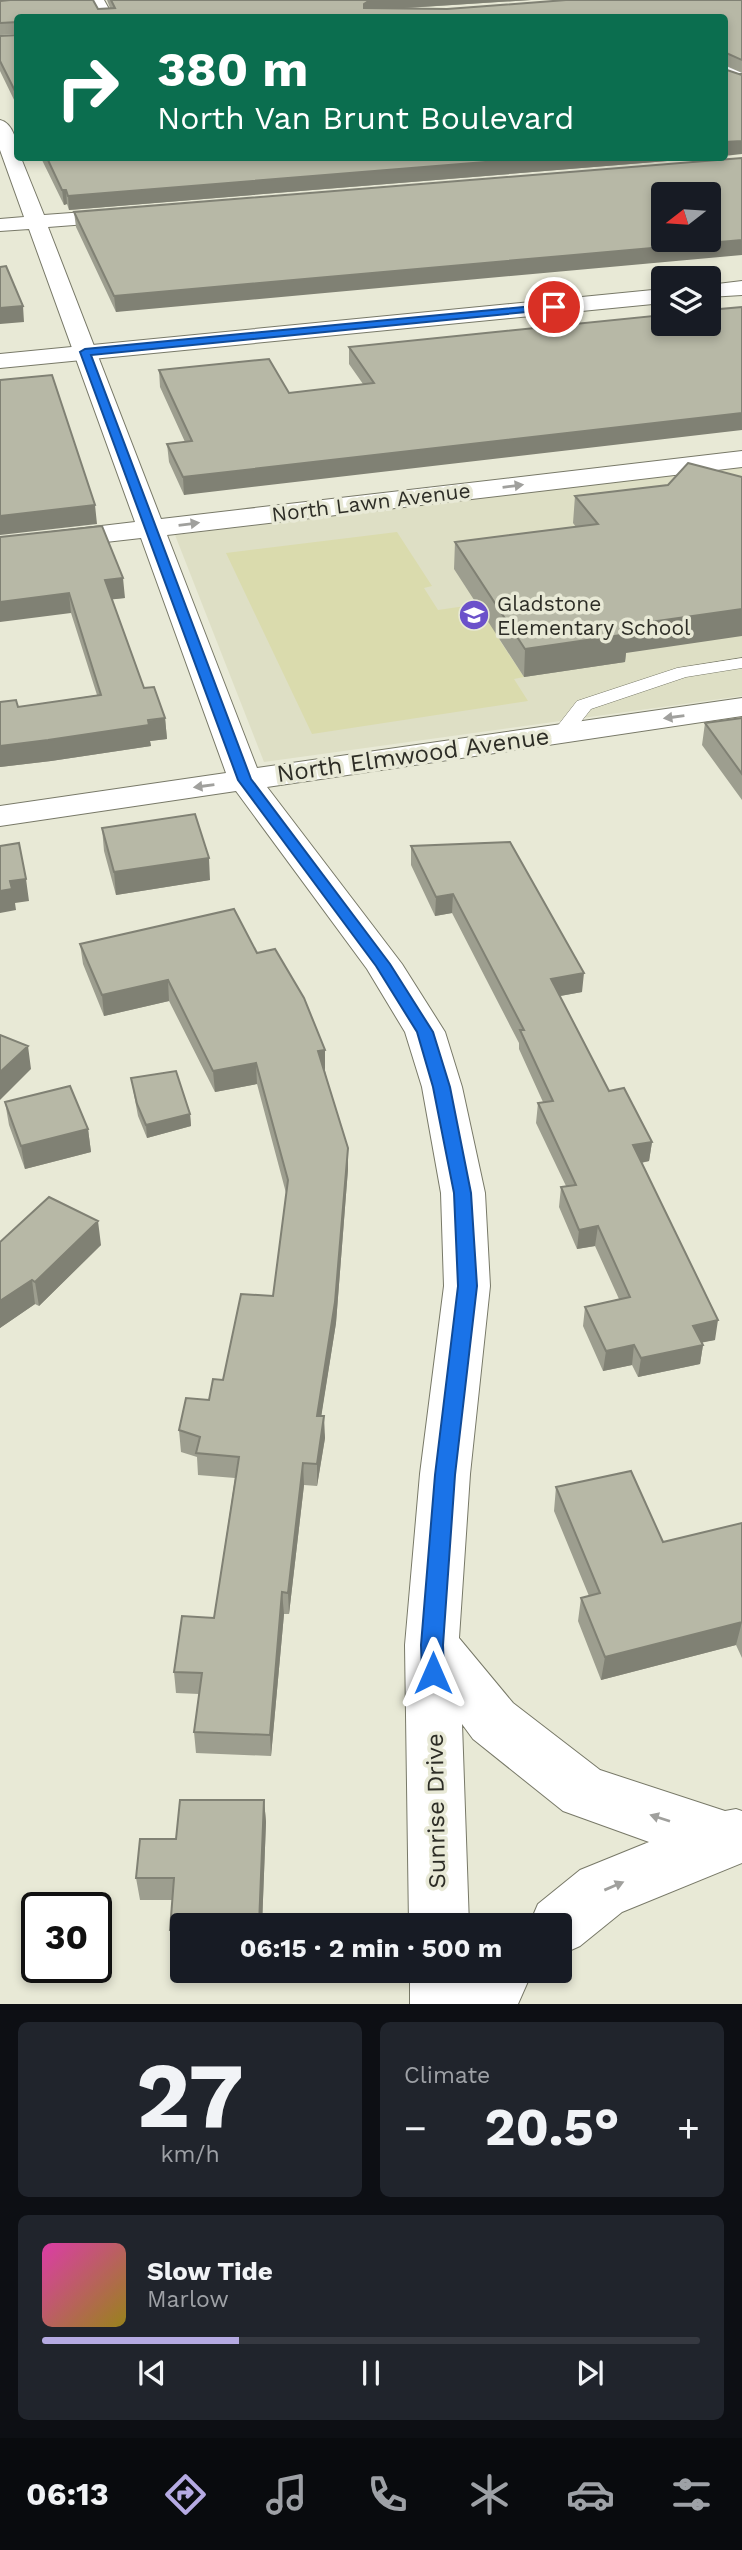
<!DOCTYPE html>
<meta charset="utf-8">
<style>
body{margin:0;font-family:"Work Sans",sans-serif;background:#20242c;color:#f1f3f6;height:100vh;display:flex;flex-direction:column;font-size:26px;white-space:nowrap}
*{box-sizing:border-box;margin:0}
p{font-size:23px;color:#9ea1a6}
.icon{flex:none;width:38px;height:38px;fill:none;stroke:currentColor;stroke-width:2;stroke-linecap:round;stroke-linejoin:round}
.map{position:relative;height:2004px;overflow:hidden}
.details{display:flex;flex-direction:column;gap:18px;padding:18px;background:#0d0f14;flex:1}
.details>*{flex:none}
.hud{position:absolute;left:14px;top:14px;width:714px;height:147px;border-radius:7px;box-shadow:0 4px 10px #0003;background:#0b6e4f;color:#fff;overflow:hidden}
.needle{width:46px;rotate:253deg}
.fabs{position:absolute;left:651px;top:182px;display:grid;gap:14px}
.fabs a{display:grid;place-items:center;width:70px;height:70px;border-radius:7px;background:#171b24;box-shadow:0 4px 10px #0003;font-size:35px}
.speed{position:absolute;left:21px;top:1892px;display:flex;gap:14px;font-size:35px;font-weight:700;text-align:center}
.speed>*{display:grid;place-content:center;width:91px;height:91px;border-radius:50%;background:#171b24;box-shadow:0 4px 10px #0003;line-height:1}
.speed .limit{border:4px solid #111;border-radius:10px;background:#fff;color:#111}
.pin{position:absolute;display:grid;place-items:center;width:60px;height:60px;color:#fff;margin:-30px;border:4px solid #fff;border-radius:50%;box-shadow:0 2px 7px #0007}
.me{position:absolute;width:77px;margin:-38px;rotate:0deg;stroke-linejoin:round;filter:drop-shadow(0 0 5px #0008)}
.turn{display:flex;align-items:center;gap:24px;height:147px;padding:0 28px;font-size:32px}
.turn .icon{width:91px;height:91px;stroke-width:2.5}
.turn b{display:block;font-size:49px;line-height:60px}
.big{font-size:52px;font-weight:700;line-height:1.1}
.details .widget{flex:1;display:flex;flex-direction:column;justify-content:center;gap:10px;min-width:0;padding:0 24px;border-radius:10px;background:#20242c}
.details .dial{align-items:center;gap:0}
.dial b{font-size:91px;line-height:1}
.song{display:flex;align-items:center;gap:21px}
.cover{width:84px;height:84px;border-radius:10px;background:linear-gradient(135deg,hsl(320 70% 55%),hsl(50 70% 35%))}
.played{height:7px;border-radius:4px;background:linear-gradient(90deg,#b5aae2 30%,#363941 30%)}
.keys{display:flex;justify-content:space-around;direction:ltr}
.heat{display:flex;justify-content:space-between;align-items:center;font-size:38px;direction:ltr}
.details .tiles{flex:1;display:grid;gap:18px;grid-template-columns:1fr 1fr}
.widget:last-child{grid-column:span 2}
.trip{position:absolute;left:170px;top:1913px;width:402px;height:70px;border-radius:7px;background:#171b24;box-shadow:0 4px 10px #0003;font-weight:700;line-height:70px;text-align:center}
.menu{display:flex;height:112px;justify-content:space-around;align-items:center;background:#090b0e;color:#9ea1a6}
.menu .icon{width:49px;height:49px}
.menu .selected{color:#b5aae2}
.menu b{font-size:32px;color:#f1f3f6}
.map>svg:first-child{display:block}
</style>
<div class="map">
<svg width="742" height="2004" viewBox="0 0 742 2004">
<rect width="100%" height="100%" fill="#e8e9d6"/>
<!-- built -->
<path fill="#dedfc5" d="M742 467V696L264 762 175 535Z"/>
<!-- green -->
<path fill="#dadbad" d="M397 532 432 586 424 588 438 610 493 602 500 641 524 677 514 679 528 701 312 734 226 553Z"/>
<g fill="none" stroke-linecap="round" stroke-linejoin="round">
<!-- lane casing -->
<g stroke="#787968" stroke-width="1">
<path id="lane" d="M742 658V668L686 677 591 709 569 737 562 739 552 733 577 701 677 668Z"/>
</g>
<!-- street casing -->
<g stroke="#787968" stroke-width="2">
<path id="street" d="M90 0H104L114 18H99Z
M742 63V73L724 74V64Z
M0 120C14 123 18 145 18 158H21L44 215 126 209 133 211 136 215 133 219 126 221 48 227 161 519 742 451V467L167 535 257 768 742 698V716L267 787 402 964 445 1032 462 1087 485 1193 490 1286 470 1474 459 1638 513 1703 600 1770 725 1811 736 1809 742 1811V1863L622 1912 580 1946 560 1955V1925H529L538 1904 580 1870 649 1842 563 1811 473 1739 462 1724 469 1925H409L405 1645 420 1474 444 1286 441 1193 422 1087 405 1032 367 969 236 791 0 826V806L226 773 141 538 0 554V538L135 522 29 229 0 231V219L24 217 0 150Z
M410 1970H533L518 2004H410Z"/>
</g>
<!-- secondary casing -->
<g stroke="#787968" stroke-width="2">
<path id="secondary" d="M742 281V295L709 297V285Z
M663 289V303L0 368V354Z"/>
</g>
<!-- lane -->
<use href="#lane" fill="#fff" fill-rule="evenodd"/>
<!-- street -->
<use href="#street" fill="#fff" fill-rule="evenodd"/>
<!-- secondary -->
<use href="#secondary" fill="#fff" fill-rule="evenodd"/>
</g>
<!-- wall -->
<path fill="#9d9e8f" d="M0 0H93L98 9 110 8 107 0H531L407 8 447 9 742 0V73L724 65V18H18V34L0 35Z
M18 35V108L0 71V36Z
M41 158H704L69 210 67 204 64 205Z
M742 158 116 312 76 227 74 212Z
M663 315 184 495 169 462 167 444 185 442 160 387 159 370 289 393 363 384 349 364V347Z
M668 485 626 653 625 662 524 677 454 569 455 542 576 527 573 523 575 496Z
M0 537 125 598 112 599 144 688 165 718 167 739 150 741 151 746 51 761 0 767V702L18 707 97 695 71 613Z
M742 718V800L702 745 705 723Z
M102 828 210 880 116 895 104 851Z
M411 846 582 992 560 996 609 1091 652 1142 649 1161 641 1163 715 1340 702 1342 703 1345 700 1364 638 1377 632 1365 603 1371 583 1326 585 1307 619 1299 595 1246 577 1249 559 1207 561 1187 566 1186 536 1123 538 1103 543 1102 519 1049V1043L452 913 435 916 411 865Z
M80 944 257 953 325 1050V1071L348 1169 336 1323 321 1416 325 1438 317 1486 304 1485 289 1614H284L271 1756 196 1753 194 1732 199 1694 176 1693 174 1672 214 1618 235 1478 198 1475 197 1457 181 1452 179 1430 209 1400 223 1380 273 1296 286 1193 257 1084 215 1092 169 1001 104 1016 83 964Z
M131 1078 190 1114 191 1126 147 1138 138 1116Z
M5 1102 88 1129 91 1152 25 1169 9 1125Z
M0 1242 101 1245 39 1306 35 1304 0 1328Z
M556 1487 663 1542 742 1523V1658L736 1645 601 1680 578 1621 581 1598 589 1596 554 1511Z
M264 1800 266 1822 262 1925H182V1952H174L170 1930 173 1900H140L136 1878 176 1839Z"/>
<!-- shaded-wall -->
<path fill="#808174" d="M370 0H531L373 10 364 16V4Z
M742 141V154L724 156V142Z
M534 158H704L69 210 68 196Z
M62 190H66L67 204 64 205Z
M742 240V255L116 312 114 296Z
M23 306 24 322 0 324V308Z
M742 413V430L184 495 183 477Z
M95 505 97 524 0 535V516Z
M123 578 125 598 107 600 105 580Z
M69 593 71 613 0 622V602Z
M742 609V636L626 653 625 662 524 677 525 649 622 626Z
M165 718 167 739 150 741 151 746 51 761 0 767V746Z
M209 858 210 880 116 895 114 872Z
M26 879 29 901 15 903 16 910 0 913V891L10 881Z
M453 894 452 913 435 916 436 897Z
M584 973 582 992 549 998 551 979Z
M168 980 169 1001 104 1016 102 995Z
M28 1046 31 1069 0 1100V1072Z
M325 1050V1071L318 1051Z
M256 1063 257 1084 215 1092 213 1071Z
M190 1114 191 1126 147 1138 146 1125Z
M88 1129 91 1152 25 1169 21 1146Z
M652 1142 649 1161 630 1165 633 1145Z
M348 1148V1169L336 1323 318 1437 317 1416Z
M98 1221 101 1245 39 1306 35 1282Z
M598 1226 595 1246 577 1249 579 1230Z
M32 1280 35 1304 0 1328V1301Z
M718 1320 715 1340 690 1345 693 1326Z
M634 1345 632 1365 603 1371 606 1351Z
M703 1345 700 1364 638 1377 641 1358Z
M324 1416 325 1438 317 1486V1464Z
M303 1463 304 1485 289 1614 288 1593Z
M282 1592 284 1614 271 1756 270 1735Z
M742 1622 736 1645 601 1680 605 1657Z
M264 1800 266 1822 262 1925H259Z"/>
<!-- building -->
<path fill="#b7b8a6" stroke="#808174" stroke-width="2" fill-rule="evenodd" d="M10 0H93L98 9 115 8 111 0H370L364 4V8L447 9 566 0H742V60L724 52V18H18V22L0 23V1Z
M18 35V97L0 61V36Z
M724 69 742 75V141L724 142Z
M47 158H534L68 196 66 190H62Z
M742 158V240L114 296 74 212ZM663 194H709V240H663Z
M6 266 23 306 0 308V267Z
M742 307V413L183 477 167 444 192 441 159 370 269 359 289 393 374 383 349 347 663 315V324H709V310Z
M52 375 95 505 0 516V380Z
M688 463 742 477V609L622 626 628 634 525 649 455 542 598 524 575 496 668 485Z
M102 526 123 578 105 580 144 688 154 687 165 718 148 720 149 725 48 740 0 746V702L16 700 18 707 101 695 69 593 0 602V537Z
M742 718V774L705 723Z
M195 814 209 858 114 872 102 828Z
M510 842 584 973 551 979 609 1091 624 1088 652 1142 633 1145 718 1320 693 1326 703 1345 641 1358 634 1345 606 1351 585 1307 630 1297 598 1226 579 1230 561 1187 576 1185 538 1103 553 1101 520 1030H524L453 894 436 897 411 846Z
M19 843 26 879 10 881 12 889 0 891V846Z
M234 909 257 953 275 949 304 998 325 1050 318 1051 348 1148 335 1302 317 1416H324L317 1464 303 1463 288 1593 282 1592 270 1735 194 1732 202 1673 174 1672 182 1616 214 1618 239 1457 196 1453 200 1437 179 1430 186 1398 209 1400 213 1379 223 1380 241 1294 273 1296 288 1180 256 1063 213 1071 168 980 102 995 80 944Z
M0 1035 28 1046 0 1072Z
M176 1071 190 1114 146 1125 137 1104 131 1078Z
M70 1086 88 1129 21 1146 5 1102Z
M49 1197 98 1221 35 1282 32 1280 0 1301V1242Z
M631 1471 663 1542 742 1523V1623V1622L605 1657 581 1598 600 1593 556 1487Z
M180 1800H264L259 1925H182V1930H170L174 1878H136L140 1839H176Z"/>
<!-- one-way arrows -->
<defs><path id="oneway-solid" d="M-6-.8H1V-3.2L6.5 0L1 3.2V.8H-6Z" transform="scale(1.75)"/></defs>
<g fill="#a0a09d">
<use href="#oneway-solid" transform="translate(513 486) rotate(-7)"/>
<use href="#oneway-solid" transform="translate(189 524) rotate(-7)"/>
<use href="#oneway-solid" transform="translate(674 717) rotate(172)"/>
<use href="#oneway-solid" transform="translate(204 786) rotate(172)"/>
<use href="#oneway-solid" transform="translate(660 1818) rotate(-162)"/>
<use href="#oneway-solid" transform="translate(614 1886) rotate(-23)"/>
</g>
<!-- route -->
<path fill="#1a73e8" stroke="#114b97" stroke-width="2" d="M554 304 557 305V309L91 355 251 779 390 964 433 1032 450 1087 471 1193 477 1286 455 1475 443 1645 444 1673 441 1680 433 1683 425 1680 422 1673 421 1645 435 1475 458 1286 454 1193 433 1087 417 1032 376 966 238 780 80 352 85 349Z"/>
<!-- icons -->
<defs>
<g id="school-disc" transform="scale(1.575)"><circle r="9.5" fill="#6b51ca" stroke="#e8e9d6"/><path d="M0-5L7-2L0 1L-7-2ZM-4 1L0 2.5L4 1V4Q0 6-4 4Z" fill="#fff"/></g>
</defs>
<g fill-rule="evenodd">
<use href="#school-disc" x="474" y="615"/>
</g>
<g text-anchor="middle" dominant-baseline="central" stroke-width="7" stroke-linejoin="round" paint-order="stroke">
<!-- far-street labels -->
<g font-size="21" fill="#2d2d26" stroke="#e8e9d6">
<text transform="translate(371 502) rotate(-7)">North Lawn Avenue</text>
</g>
<!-- far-poi labels -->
<g font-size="21" fill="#2d2d26" stroke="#e8e9d6" text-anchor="start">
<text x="497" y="603">Gladstone<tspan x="497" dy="24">Elementary School</tspan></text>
</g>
<!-- street labels -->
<g font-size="24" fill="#2d2d26" stroke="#e8e9d6">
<text transform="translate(413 755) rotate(-8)">North Elmwood Avenue</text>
<text transform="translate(436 1811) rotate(-91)">Sunrise Drive</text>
</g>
</g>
</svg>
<div class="fabs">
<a><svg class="needle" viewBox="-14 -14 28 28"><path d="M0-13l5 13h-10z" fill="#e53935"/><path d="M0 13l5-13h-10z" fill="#9ea1a6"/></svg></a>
<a><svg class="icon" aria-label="layers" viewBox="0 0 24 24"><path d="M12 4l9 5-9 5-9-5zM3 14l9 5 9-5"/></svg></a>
</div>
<div class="speed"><div class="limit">30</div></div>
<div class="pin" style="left:554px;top:307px;background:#d93025"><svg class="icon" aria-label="arrive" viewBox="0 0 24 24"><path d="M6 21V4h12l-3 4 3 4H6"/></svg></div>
<svg class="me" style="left:433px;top:1673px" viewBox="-20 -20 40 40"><path d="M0-17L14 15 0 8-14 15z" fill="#1a73e8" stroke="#fff" stroke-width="4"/></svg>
<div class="trip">06:15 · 2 min · 500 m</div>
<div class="hud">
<div class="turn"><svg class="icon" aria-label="right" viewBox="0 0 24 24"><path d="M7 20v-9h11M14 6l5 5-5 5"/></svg><div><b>380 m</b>North Van Brunt Boulevard</div></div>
</div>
</div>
<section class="details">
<div class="tiles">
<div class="widget dial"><b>27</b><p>km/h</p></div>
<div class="widget"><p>Climate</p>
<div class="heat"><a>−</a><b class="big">20.5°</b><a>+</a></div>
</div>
<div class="widget">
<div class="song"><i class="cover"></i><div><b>Slow Tide</b><p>Marlow</p></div></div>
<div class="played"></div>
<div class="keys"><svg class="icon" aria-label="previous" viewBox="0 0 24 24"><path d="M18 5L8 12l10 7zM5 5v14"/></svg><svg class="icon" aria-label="pause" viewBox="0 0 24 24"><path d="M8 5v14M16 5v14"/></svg><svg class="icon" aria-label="next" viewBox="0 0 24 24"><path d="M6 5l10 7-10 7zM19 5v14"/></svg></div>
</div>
</div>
</section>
<nav class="menu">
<b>06:13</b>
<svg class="icon selected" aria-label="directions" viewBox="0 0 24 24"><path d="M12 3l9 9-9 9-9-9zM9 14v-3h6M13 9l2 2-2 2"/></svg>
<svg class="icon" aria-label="music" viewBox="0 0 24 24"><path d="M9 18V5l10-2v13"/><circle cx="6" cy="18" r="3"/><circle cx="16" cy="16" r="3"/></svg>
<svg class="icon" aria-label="phone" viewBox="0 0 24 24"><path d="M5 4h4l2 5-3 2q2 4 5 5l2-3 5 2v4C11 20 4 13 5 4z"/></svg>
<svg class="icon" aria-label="climate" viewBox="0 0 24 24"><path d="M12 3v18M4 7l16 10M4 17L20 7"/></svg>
<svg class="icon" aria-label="car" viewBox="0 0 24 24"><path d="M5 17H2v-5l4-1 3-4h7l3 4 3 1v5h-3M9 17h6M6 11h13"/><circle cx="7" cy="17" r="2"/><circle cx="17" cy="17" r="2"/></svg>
<svg class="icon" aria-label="filters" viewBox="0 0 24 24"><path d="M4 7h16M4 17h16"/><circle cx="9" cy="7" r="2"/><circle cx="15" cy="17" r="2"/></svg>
</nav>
